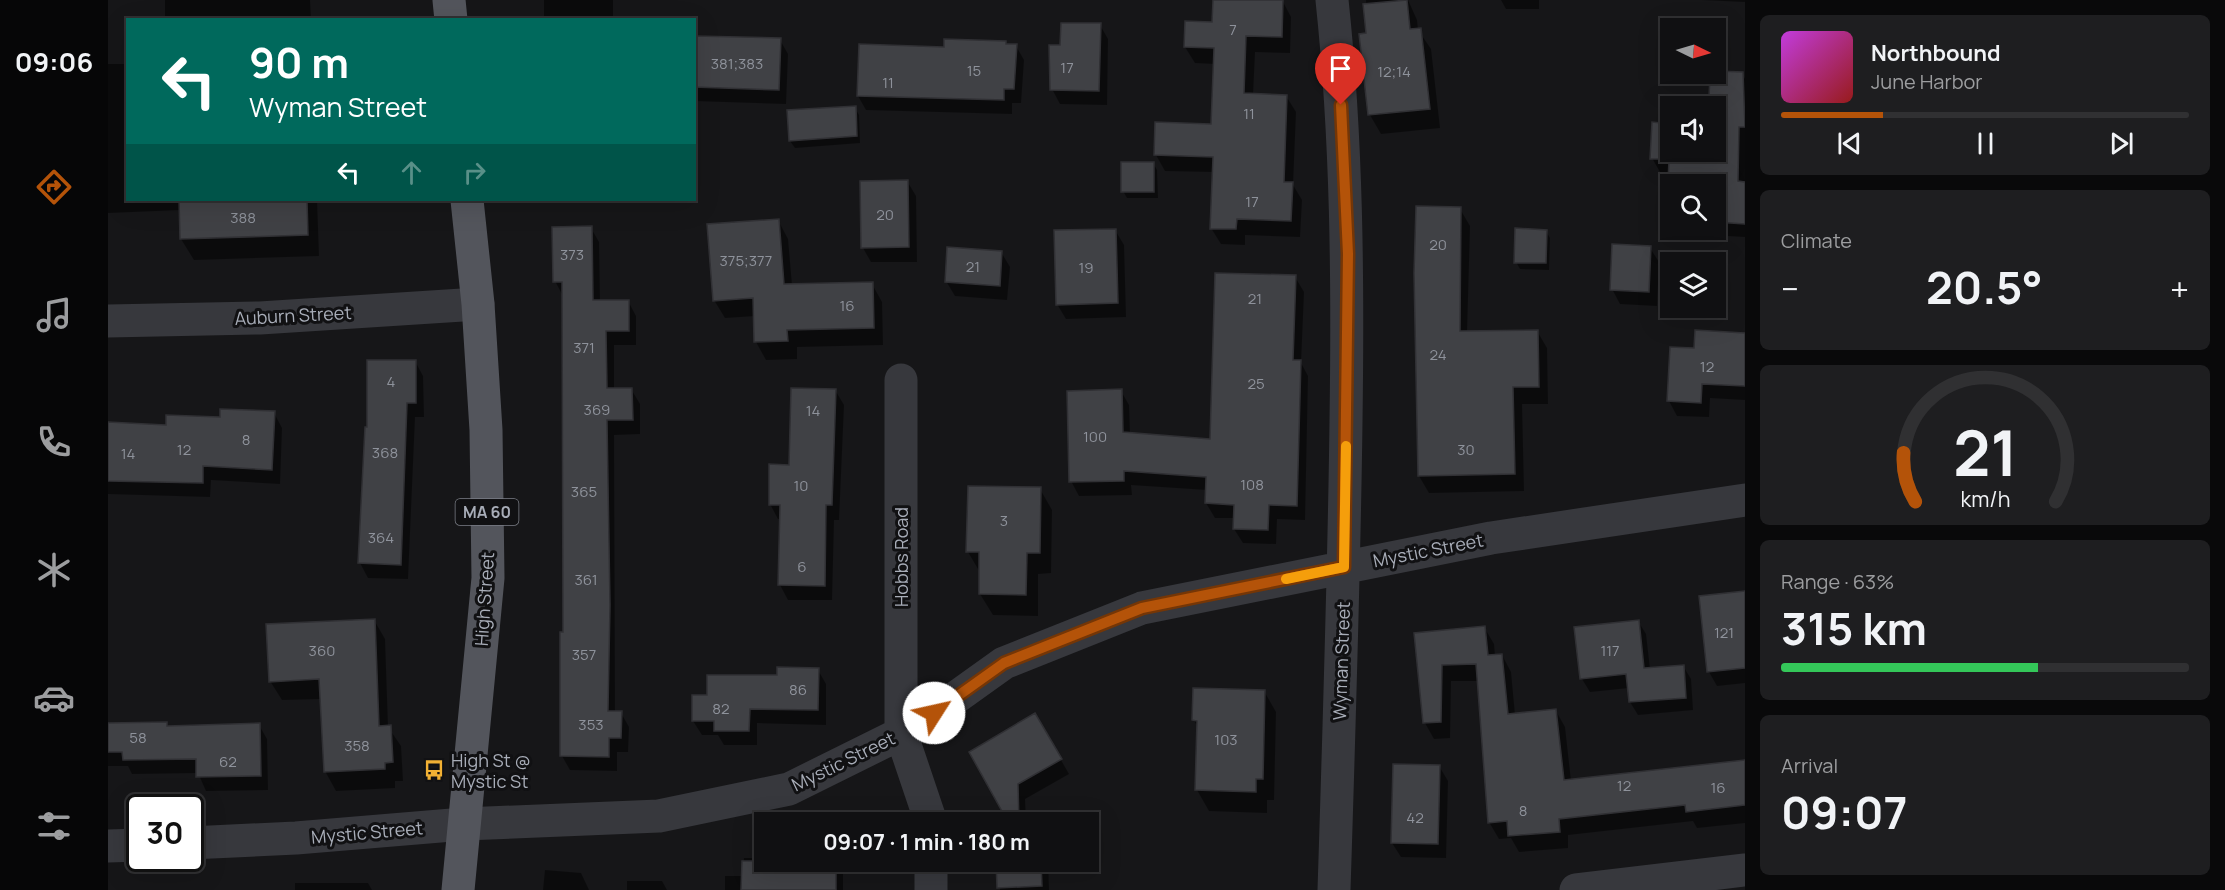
<!DOCTYPE html>
<meta charset="utf-8">
<style>
body{margin:0;font-family:Manrope,sans-serif;background:#1e1e20;color:#f1f3f6;height:100vh;display:flex;flex-direction:column;font-size:22px;white-space:nowrap}
*{box-sizing:border-box;margin:0}
p{font-size:20px;color:#9c9d9f}
.icon{flex:none;width:33px;height:33px;fill:none;stroke:currentColor;stroke-width:2;stroke-linecap:round;stroke-linejoin:round}
.map{position:relative;flex:1;overflow:hidden}
.panel{display:flex;flex-direction:column;gap:15px;padding:15px;background:#09090a;width:480px}
.panel>*{flex:none}
.guide{position:absolute;left:18px;top:18px;width:570px;height:183px;border-radius:0px;box-shadow:0 6px 24px #0002,0 0 0 2px #303032;background:#00695c;color:#fff;overflow:hidden}
.needle{width:39px;rotate:95deg}
.fabs{position:absolute;left:1552px;top:18px;display:grid;gap:12px}
.fabs a{display:grid;place-items:center;width:66px;height:66px;border-radius:0px;background:#101012;box-shadow:0 6px 24px #0002,0 0 0 2px #303032;font-size:30px}
.speed{position:absolute;left:18px;top:794px;display:flex;gap:12px;font-size:30px;font-weight:700;text-align:center}
.speed>*{display:grid;place-content:center;width:78px;height:78px;border-radius:50%;background:#101012;box-shadow:0 6px 24px #0002,0 0 0 2px #303032;line-height:1}
.speed .limit{border:3px solid #111;border-radius:9px;background:#fff;color:#111}
.pin{position:absolute;display:grid;place-items:center;width:51px;height:51px;color:#fff;margin:-62px -26px;border-radius:50% 50% 50% 0;rotate:-45deg;box-shadow:0 0 6px #0007}
.pin .icon{rotate:45deg}
.me{position:absolute;width:66px;margin:-33px;rotate:55deg;stroke-linejoin:round;filter:drop-shadow(0 0 4px #0008)}
.turn{display:flex;align-items:center;gap:21px;height:126px;padding:0 24px;font-size:27px}
.turn .icon{width:78px;height:78px;stroke-width:2.5}
.turn b{display:block;font-size:42px;line-height:51px}
.lanes{display:flex;align-items:center;height:57px;padding:0 24px;background:#0003;justify-content:center;gap:30px;direction:ltr}
.lanes .off{opacity:.35}
.big{font-size:45px;font-weight:700;line-height:1.1}
.panel .card{flex:1;display:flex;flex-direction:column;justify-content:center;gap:9px;min-width:0;padding:0 21px;border-radius:9px;background:#1e1e20}
.panel .dial{align-items:center;gap:0}
.dial svg{height:156px;overflow:visible;fill:none;stroke:#303032;stroke-width:7;stroke-linecap:round;text-anchor:middle}
.dial text{fill:#f1f3f6;stroke:none}
.song{display:flex;align-items:center;gap:18px}
.cover{width:72px;height:72px;border-radius:9px;background:linear-gradient(135deg,hsl(290 70% 55%),hsl(0 70% 35%))}
.played{height:6px;border-radius:3px;background:linear-gradient(90deg,#b45309 25%,#303032 25%)}
.keys{display:flex;justify-content:space-around;direction:ltr}
.heat{display:flex;justify-content:space-between;align-items:center;font-size:33px;direction:ltr}
.charge{height:9px;border-radius:4px;background:linear-gradient(90deg,#34c759 63%,#303032 0)}
.trip{position:absolute;left:646px;top:812px;width:345px;height:60px;border-radius:0px;background:#101012;box-shadow:0 6px 24px #0002,0 0 0 2px #303032;font-weight:700;line-height:60px;text-align:center}
main{display:flex;flex:1;min-height:0}
.dock{display:flex;flex-direction:column;width:108px;justify-content:space-around;align-items:center;background:#060607;color:#9c9d9f}
.dock .icon{width:42px;height:42px}
.dock .selected{color:#b45309}
.dock b{font-size:27px;color:#f1f3f6}
.map>svg:first-child{display:block}
</style>
<main>
<nav class="dock">
<b>09:06</b>
<svg class="icon selected" aria-label="directions" viewBox="0 0 24 24"><path d="M12 3l9 9-9 9-9-9zM9 14v-3h6M13 9l2 2-2 2"/></svg>
<svg class="icon" aria-label="music" viewBox="0 0 24 24"><path d="M9 18V5l10-2v13"/><circle cx="6" cy="18" r="3"/><circle cx="16" cy="16" r="3"/></svg>
<svg class="icon" aria-label="phone" viewBox="0 0 24 24"><path d="M5 4h4l2 5-3 2q2 4 5 5l2-3 5 2v4C11 20 4 13 5 4z"/></svg>
<svg class="icon" aria-label="climate" viewBox="0 0 24 24"><path d="M12 3v18M4 7l16 10M4 17L20 7"/></svg>
<svg class="icon" aria-label="car" viewBox="0 0 24 24"><path d="M5 17H2v-5l4-1 3-4h7l3 4 3 1v5h-3M9 17h6M6 11h13"/><circle cx="7" cy="17" r="2"/><circle cx="17" cy="17" r="2"/></svg>
<svg class="icon" aria-label="filters" viewBox="0 0 24 24"><path d="M4 7h16M4 17h16"/><circle cx="9" cy="7" r="2"/><circle cx="15" cy="17" r="2"/></svg>
</nav>
<div class="map">
<svg width="1637" height="890" viewBox="0 0 1637 890">
<rect width="100%" height="100%" fill="#161618"/>
<!-- shadow -->
<path fill="#0007" d="M57 0H202L203 20H57Z
M436 0H505V20H436Z
M1107 0H1174L1183 17 1182 53 1147 52 1145 95 1178 96 1188 112 1185 185 1194 200 1192 237 1137 235V245L1113 244 1103 228 1106 172 1057 171 1048 155 1105 125 1107 64 1087 63 1077 47 1105 23Z
M1258 0H1300L1309 20 1310 30 1323 49 1332 128 1273 134 1262 115Z
M1393 0H1431V9H1398Z
M1594 0H1637V2Z
M992 25 1000 39 999 105 952 104 944 89Z
M586 37 672 40 680 54 678 104 586 101Z
M897 42 899 46H908L916 60 913 103H904V114L758 110 750 96 838 49Z
M0 64H20V200H209L211 256 86 260 73 239V210L0 213Z
M1608 72 1634 73 1637 79V237L1568 233 1566 230H1608V184H1563V225L1560 220 1562 173 1552 172 1544 158 1563 125V152H1608V106H1580L1581 97 1602 98 1604 74Z
M747 108 751 115 752 143 687 148 682 141Z
M1045 163 1049 170 1050 198H1019L1015 191Z
M799 181 808 196 809 262H763L755 248Z
M1352 209 1362 226 1359 333 1429 331 1439 348 1440 404H1414L1416 491 1321 493 1311 476Z
M670 220 680 239 684 285 764 284 774 302 775 345 689 347V359L658 360 648 342 647 316 617 318 606 300Z
M483 228 491 242 492 301H520L528 316V345H506V390L523 389 532 404V434L506 435 507 713H513L521 727 520 752H509V771L462 770 454 756 457 633 455 296 447 281Z
M1007 230 1016 245 1018 317 958 319 949 304Z
M1438 231 1442 238 1441 270 1412 269 1408 262Z
M1542 248 1551 262 1549 306 1512 304 1504 289Z
M893 252 902 267 899 300 847 296 838 281Z
M1187 277 1196 292 1193 363 1200 376 1197 520 1169 519 1168 544 1135 543 1126 529 1127 518H1107L1098 503 1099 490 1023 485 1024 495 971 496 963 481 1013 391 1021 405 1022 434 1103 441Z
M1637 334V400L1602 398 1601 417 1569 416 1561 401 1587 350Z
M307 361 315 376 316 417H307L300 579 260 578 252 563Z
M727 390 736 405 731 520H726L724 600H680L672 585 673 519H670L662 504Z
M166 413 174 428 172 484 103 480 102 497 0 494V424L59 426Z
M932 489 944 510 943 573 930 574V616L885 615 872 594 873 574 860 552Z
M1637 593V683L1609 686 1601 672Z
M266 620 277 639 280 727 293 746 295 781H287V788L228 791 217 771 213 699 174 700 162 681Z
M1530 621 1538 634 1542 669 1575 666 1583 679 1585 710 1530 715 1522 702 1521 688 1482 692 1474 679 1468 628Z
M1376 627 1386 644 1387 656 1394 655 1403 672 1407 715 1448 711 1457 727 1463 781 1637 761V823L1589 828 1585 821 1460 835V848L1411 852 1403 838 1391 839 1381 822 1371 681H1343L1342 738 1326 739 1317 723 1308 634Z
M710 670 718 684V725L649 723V745H616L610 735H594L585 721 600 697 671 677Z
M1156 691 1168 712 1166 800H1159V813L1101 811 1089 790 1090 728 1086 720Z
M927 715 961 774 917 799 918 822H902L863 753Z
M58 723 61 727 151 725 159 739 160 790 98 791 90 773 24 774 20 766H0V724Z
M1331 766 1340 781 1338 858 1293 857 1284 843Z
M636 858H657V861H728L735 873V890H617V876H635Z
M889 861H940L941 890H892Z
M437 870 473 873 481 890H435Z
M519 881H554L559 890H519Z
M187 883H260L264 890H187Z"/>
<!-- building -->
<path fill="#404145" stroke="#303034" stroke-width="1.5" d="M1105 0H1175L1174 37 1138 36 1136 93 1179 95 1176 182H1185L1183 221 1129 219 1128 229H1102L1105 157 1046 155 1047 122 1103 124 1106 48 1076 47 1077 21 1104 22Z
M1299 0 1302 29 1313 28 1322 109 1260 115 1251 34 1258 33 1255 4Z
M953 23H993L991 91 942 90 941 45H952Z
M586 36 673 38 671 90 586 87Z
M836 39 898 41V44H909L906 89H896V100L749 96 751 44 836 47Z
M1608 71 1635 72 1637 127H1631L1630 181 1637 182V224L1608 222V184H1563V208L1559 207 1561 159H1542L1544 122 1563 124V152H1608V106H1579L1580 96 1601 97 1602 74H1608Z
M748 106 749 136 681 141 679 110Z
M1013 162H1046V192H1013Z
M800 180 801 247 753 248 752 181Z
M71 200H199L200 235 72 239Z
M1308 206 1353 207 1352 331 1430 330 1431 387H1405L1407 474 1310 476 1306 273Z
M671 219 676 284 765 282 766 328 679 330 680 341 646 342 645 298 605 301 599 224Z
M484 226 485 300H521V331H498L499 388H524L525 420H499L502 605 500 711H514L513 738H501V757L452 756V632H455L454 282H445L444 227Z
M1407 228 1439 230 1438 263H1406Z
M1008 229 1010 303 948 305 946 230Z
M1504 244 1543 246 1541 292 1502 290Z
M839 247 894 251 892 286 837 282Z
M1107 273 1188 275 1185 360H1193L1189 506 1161 505 1160 530 1125 529 1126 505 1097 503 1098 477 1016 471V481L961 482 959 391 1014 389 1015 432 1102 439Z
M1587 330 1637 333V386L1594 384 1593 403 1559 401 1562 347 1586 348Z
M259 360H308V403H299L293 565 250 563 257 427H259Z
M683 388 728 389 724 505H718L717 586 670 585 672 505H661V464L681 465Z
M112 409 167 411 164 470 95 466V483L0 481V422L58 425V415L112 417Z
M860 486 933 487 932 553H919L918 595 871 594V552H858Z
M1637 591V668L1599 672 1591 596Z
M267 619 271 726 283 725 285 762 277 763V769L216 772 211 679 161 682 158 624Z
M1531 620 1536 668 1576 665 1578 698 1521 702 1518 674 1472 679 1466 627Z
M1377 626 1380 655 1394 654 1400 714 1448 709 1456 780 1637 760V805L1578 812 1577 805 1451 819 1452 832 1400 836 1399 821 1380 823 1368 664 1334 665 1333 722 1315 723 1306 633Z
M669 667 711 668 710 710 642 709 641 731H606V721H584V695H599V675H669Z
M1085 688 1157 690 1155 779H1148V792L1087 790 1089 721 1084 720Z
M927 713 954 759 910 784 911 822H900L861 752Z
M59 722V726L152 723 153 776 88 777V759L15 760 14 752H0V723Z
M1285 764 1332 765 1330 844 1283 843Z
M634 861H728V890H633Z
M888 861H933L934 886 889 888Z"/>
<g fill="none" stroke-linecap="round" stroke-linejoin="round">
<!-- minor -->
<path stroke="#37383d" stroke-width="33" d="M1224 0C1239 141 1240 281 1238 422 1236 578 1231 734 1226 890
M0 321 152 318 370 304
M793 380V733L823 822
M82 843 188 838 356 824 551 816 681 789 808 726 896 663 1034 608 1383 538 1637 500
M0 846 32 845
M823 861V890
M1468 890 1637 870"/>
<!-- major -->
<path stroke="#53555c" stroke-width="33" d="M341 0 343 20
M350 890 380 578 378 430 370 304 359 200"/>
</g>
<g fill="none" stroke-linecap="round" stroke-linejoin="round">
<!-- route casing -->
<g stroke="#753606" stroke-width="15">
<path id="route" d="M826 713 896 663 1034 608 1236 567 1240 254 1233 105"/>
</g>
<!-- route -->
<use href="#route" stroke="#b45309" stroke-width="10"/>
<!-- slow -->
<path stroke="#f59e0b" stroke-width="10" d="M1178 579 1236 567 1238 446"/>
</g>
<!-- icons -->
<defs>
<g id="bus-bare" transform="scale(1.62)"><path d="M-5-6H5V4H4V6H2V4H-2V6H-4V4H-5ZM-3.5-4V0h7V-4ZM-3.5 1.2v1.5H-2V1.2ZM2 1.2v1.5H3.5V1.2Z" fill="#f2b134" stroke="#111113" stroke-width="2.5" paint-order="stroke"/></g>
</defs>
<g fill-rule="evenodd">
<use href="#bus-bare" x="326" y="770"/>
</g>
<g text-anchor="middle" dominant-baseline="central" stroke-width="6" stroke-linejoin="round" paint-order="stroke">
<!-- number labels -->
<g font-size="15" fill="#8e929b">
<text x="1125" y="29">7</text>
<text x="629" y="63">381;383</text>
<text x="959" y="67">17</text>
<text x="866" y="70">15</text>
<text x="1286" y="71">12;14</text>
<text x="780" y="82">11</text>
<text x="1141" y="113">11</text>
<text x="1144" y="201">17</text>
<text x="777" y="214">20</text>
<text x="135" y="217">388</text>
<text x="1330" y="244">20</text>
<text x="464" y="254">373</text>
<text x="638" y="260">375;377</text>
<text x="865" y="266">21</text>
<text x="978" y="267">19</text>
<text x="1147" y="298">21</text>
<text x="739" y="305">16</text>
<text x="476" y="347">371</text>
<text x="1330" y="354">24</text>
<text x="1599" y="366">12</text>
<text x="283" y="381">4</text>
<text x="1148" y="383">25</text>
<text x="489" y="409">369</text>
<text x="705" y="410">14</text>
<text x="987" y="436">100</text>
<text x="138" y="439">8</text>
<text x="76" y="449">12</text>
<text x="1358" y="449">30</text>
<text x="277" y="452">368</text>
<text x="20" y="453">14</text>
<text x="1144" y="484">108</text>
<text x="693" y="485">10</text>
<text x="476" y="491">365</text>
<text x="896" y="520">3</text>
<text x="273" y="537">364</text>
<text x="694" y="566">6</text>
<text x="478" y="579">361</text>
<text x="1616" y="632">121</text>
<text x="214" y="650">360</text>
<text x="1502" y="650">117</text>
<text x="476" y="654">357</text>
<text x="690" y="689">86</text>
<text x="613" y="708">82</text>
<text x="483" y="724">353</text>
<text x="30" y="737">58</text>
<text x="1118" y="739">103</text>
<text x="249" y="745">358</text>
<text x="120" y="761">62</text>
<text x="1516" y="785">12</text>
<text x="1610" y="787">16</text>
<text x="1415" y="810">8</text>
<text x="1307" y="817">42</text>
</g>
<!-- shield labels -->
<rect fill="#111113" stroke="#7b7e86" stroke-width="1.5" x="347.5" y="499" width="63" height="26" rx="4.5"/>
<g font-size="16" font-weight="bold" fill="#a8adb8">
<text x="379" y="512">MA 60</text>
</g>
<!-- street labels -->
<g font-size="18" fill="#a8adb8" stroke="#111113">
<text transform="translate(185 315) rotate(-3)">Auburn Street</text>
<text transform="translate(1320 550) rotate(-11)">Mystic Street</text>
<text transform="translate(793 557) rotate(-90)">Hobbs Road</text>
<text transform="translate(376 599) rotate(-86)">High Street</text>
<text transform="translate(1233 661) rotate(-88)">Wyman Street</text>
<text transform="translate(735 761) rotate(-26)">Mystic Street</text>
<text transform="translate(259 832) rotate(-5)">Mystic Street</text>
</g>
<!-- poi labels -->
<g font-size="18" fill="#a8adb8" stroke="#111113" text-anchor="start">
<text x="343" y="760">High St @<tspan x="343" dy="21">Mystic St</tspan></text>
</g>
</g>
</svg>
<div class="fabs">
<a><svg class="needle" viewBox="-14 -14 28 28"><path d="M0-13l5 13h-10z" fill="#e53935"/><path d="M0 13l5-13h-10z" fill="#9c9d9f"/></svg></a>
<a><svg class="icon" aria-label="sound" viewBox="0 0 24 24"><path d="M4 9h4l5-4v14l-5-4H4zM17 9q2 3 0 6"/></svg></a>
<a><svg class="icon" aria-label="search" viewBox="0 0 24 24"><circle cx="10" cy="10" r="6"/><path d="M15 15l6 6"/></svg></a>
<a><svg class="icon" aria-label="layers" viewBox="0 0 24 24"><path d="M12 4l9 5-9 5-9-5zM3 14l9 5 9-5"/></svg></a>
</div>
<div class="speed"><div class="limit">30</div></div>
<div class="pin" style="left:1233px;top:105px;background:#d93025"><svg class="icon" aria-label="arrive" viewBox="0 0 24 24"><path d="M6 21V4h12l-3 4 3 4H6"/></svg></div>
<svg class="me" style="left:826px;top:713px" viewBox="-20 -20 40 40"><circle r="19" fill="#fff"/><path d="M0-13L10 11 0 6-10 11z" fill="#b45309"/></svg>
<div class="trip">09:07 · 1 min · 180 m</div>
<div class="guide">
<div class="turn"><svg class="icon" aria-label="left" viewBox="0 0 24 24"><path d="M17 20v-9H6M10 6l-5 5 5 5"/></svg><div><b>90 m</b>Wyman Street</div></div>
<div class="lanes"><svg class="icon" aria-label="left" viewBox="0 0 24 24"><path d="M17 20v-9H6M10 6l-5 5 5 5"/></svg><svg class="icon off" aria-label="ahead" viewBox="0 0 24 24"><path d="M12 20V5M6 11l6-6 6 6"/></svg><svg class="icon off" aria-label="right" viewBox="0 0 24 24"><path d="M7 20v-9h11M14 6l5 5-5 5"/></svg></div>
</div>
</div>
<section class="panel">
<div class="card">
<div class="song"><i class="cover"></i><div><b>Northbound</b><p>June Harbor</p></div></div>
<div class="played"></div>
<div class="keys"><svg class="icon" aria-label="previous" viewBox="0 0 24 24"><path d="M18 5L8 12l10 7zM5 5v14"/></svg><svg class="icon" aria-label="pause" viewBox="0 0 24 24"><path d="M8 5v14M16 5v14"/></svg><svg class="icon" aria-label="next" viewBox="0 0 24 24"><path d="M6 5l10 7-10 7zM19 5v14"/></svg></div>
</div>
<div class="card"><p>Climate</p>
<div class="heat"><a>−</a><b class="big">20.5°</b><a>+</a></div>
</div>
<div class="card dial"><svg viewBox="0 0 100 80">
<path d="M14 69A42 42 0 1 1 86 69"/>
<path d="M14 69A42 42 0 0 1 8 44" stroke="#b45309"/>
<text x="50" y="56" font-size="32" font-weight="700">21</text>
<text x="50" y="72" font-size="11">km/h</text>
</svg></div>
<div class="card"><p>Range · 63%</p><b class="big">315 km</b><div class="charge"></div></div>
<div class="card"><p>Arrival</p><b class="big">09:07</b></div>
</section>
</main>
